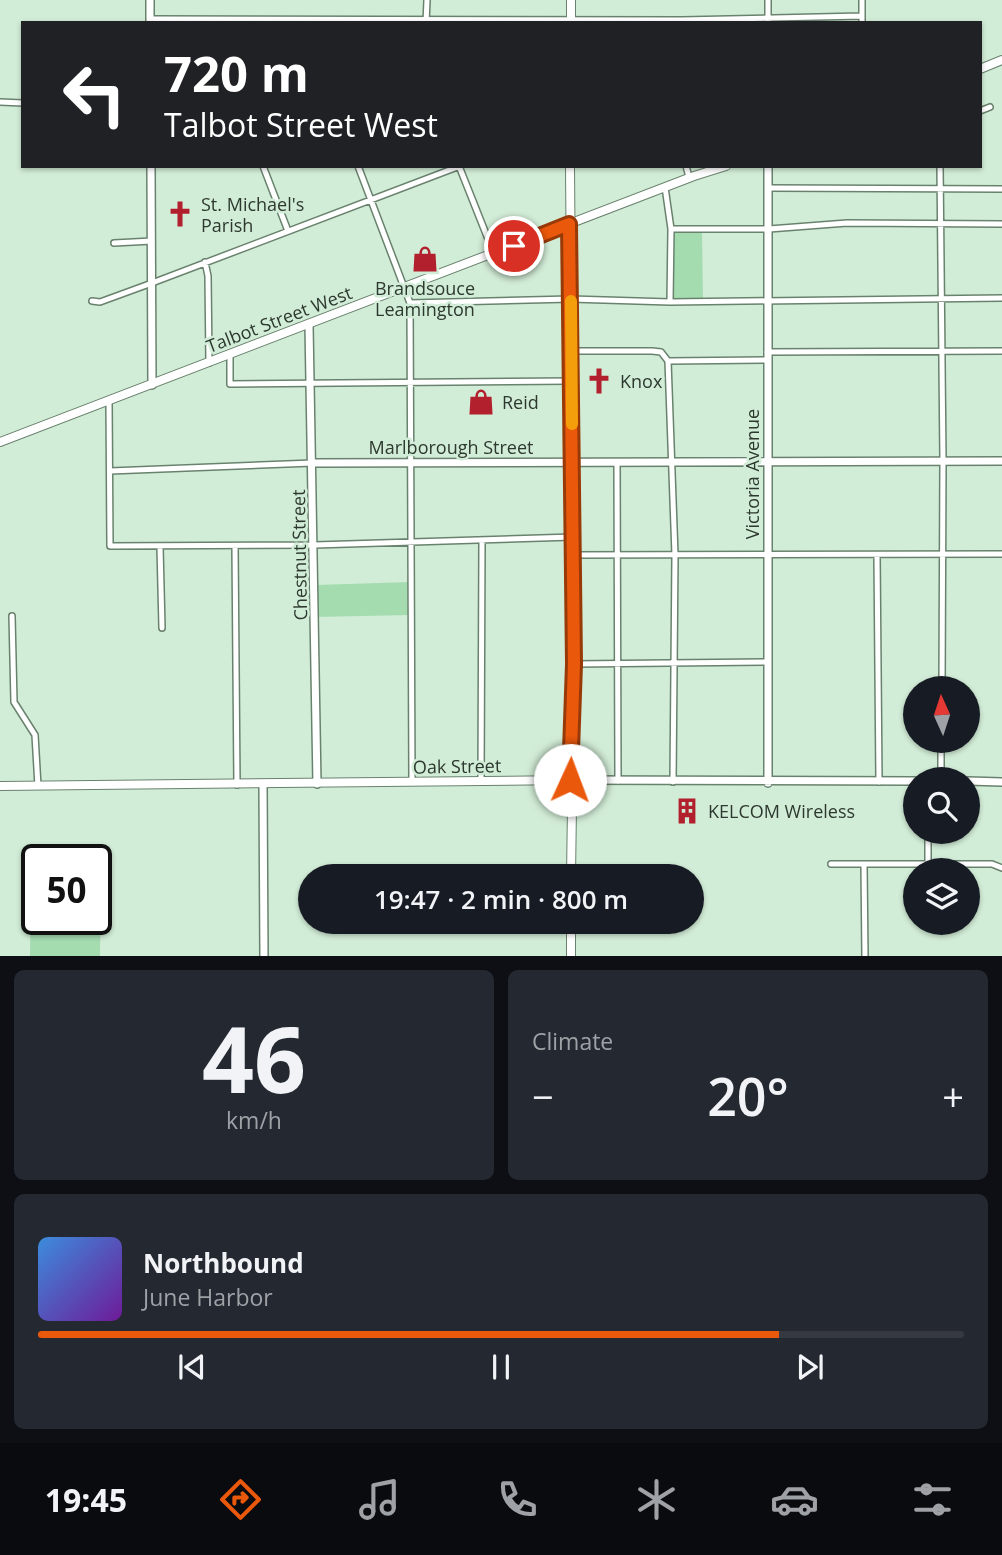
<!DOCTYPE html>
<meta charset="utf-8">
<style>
body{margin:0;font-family:"Open Sans",sans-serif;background:#242831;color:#f1f3f6;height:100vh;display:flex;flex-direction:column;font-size:26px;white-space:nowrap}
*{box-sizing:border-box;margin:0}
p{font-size:23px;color:#9ea1a6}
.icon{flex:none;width:38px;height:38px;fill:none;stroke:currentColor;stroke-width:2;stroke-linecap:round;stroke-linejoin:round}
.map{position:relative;height:956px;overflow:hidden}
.side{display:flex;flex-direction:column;gap:14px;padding:14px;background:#0d0f14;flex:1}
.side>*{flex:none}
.guide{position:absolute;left:21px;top:21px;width:961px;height:147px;border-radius:0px;box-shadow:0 2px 5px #0004;background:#202124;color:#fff;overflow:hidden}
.needle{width:46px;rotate:357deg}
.fabs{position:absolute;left:903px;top:676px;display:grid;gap:14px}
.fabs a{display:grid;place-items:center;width:77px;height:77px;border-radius:50%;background:#171b24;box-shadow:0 2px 5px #0004;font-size:35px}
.speed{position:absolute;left:21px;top:844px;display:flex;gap:14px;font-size:35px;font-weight:700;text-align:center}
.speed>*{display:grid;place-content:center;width:91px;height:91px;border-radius:50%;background:#171b24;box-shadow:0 2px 5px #0004;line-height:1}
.speed .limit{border:4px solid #111;border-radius:10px;background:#fff;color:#111}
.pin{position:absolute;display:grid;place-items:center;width:60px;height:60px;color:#fff;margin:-30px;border:4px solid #fff;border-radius:50%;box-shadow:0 2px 7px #0007}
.me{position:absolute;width:77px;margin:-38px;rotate:2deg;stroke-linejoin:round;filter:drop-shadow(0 0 5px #0008)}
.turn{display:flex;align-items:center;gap:24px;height:147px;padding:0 28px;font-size:32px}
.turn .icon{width:91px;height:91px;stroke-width:2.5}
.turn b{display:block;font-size:49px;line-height:60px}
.big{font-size:52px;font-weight:600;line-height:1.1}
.side .tile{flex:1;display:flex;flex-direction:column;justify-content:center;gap:10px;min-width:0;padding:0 24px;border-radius:10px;background:#242831}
.side .dial{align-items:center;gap:0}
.dial b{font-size:91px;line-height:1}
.song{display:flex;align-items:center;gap:21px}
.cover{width:84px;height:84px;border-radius:10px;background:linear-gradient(135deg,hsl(210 70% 55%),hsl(280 70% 35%))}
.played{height:7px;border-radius:4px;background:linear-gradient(90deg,#ea580c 80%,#363941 80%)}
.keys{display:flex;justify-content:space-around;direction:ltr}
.heat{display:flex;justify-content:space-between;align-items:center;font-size:38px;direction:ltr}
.side .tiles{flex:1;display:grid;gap:14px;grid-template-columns:1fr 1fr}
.tile:last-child{grid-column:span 2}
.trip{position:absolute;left:298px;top:864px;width:406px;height:70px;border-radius:35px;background:#171b24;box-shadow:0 2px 5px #0004;font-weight:600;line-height:70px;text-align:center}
.tabs{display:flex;height:112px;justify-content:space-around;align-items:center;background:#090b0e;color:#9ea1a6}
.tabs .icon{width:49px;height:49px}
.tabs .on{color:#ea580c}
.tabs b{font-size:32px;color:#f1f3f6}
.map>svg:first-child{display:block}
</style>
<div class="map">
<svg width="1002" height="957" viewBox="0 0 1002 957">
<rect width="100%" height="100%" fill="#d2edd7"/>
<!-- green -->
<path fill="#a4dcb0" d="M671 229H702L703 301 670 302Z
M411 582V615L315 617V585Z
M31 862H37V919H96V868L101 886 100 956H30Z"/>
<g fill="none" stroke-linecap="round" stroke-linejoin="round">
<!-- minor casing -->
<g stroke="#69826e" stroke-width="8">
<path id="minor" d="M768 0V23
M862 0V23
M150 19 682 20 862 16
M426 23 427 0
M0 102 23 103
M980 111 990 107
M263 166 288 231
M358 166 410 303 412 782
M459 166 494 254
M686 166 689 177
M940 166 943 460 942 688
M665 187 671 229 670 302
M768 188 1002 189
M671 229H769L847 223 1002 224
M114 243 152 241
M205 262 208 276 209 363
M92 301 100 302 152 283 460 166
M410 303 571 299 670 302 1002 298
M570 351H652L661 352 668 361 675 555 673 782
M767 352 1002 351
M230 355V384L571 381
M668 361 767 360
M109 401 110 546 315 545 573 537
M617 462 618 781
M110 471 313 463
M235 546 237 785
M160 547 162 628
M573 555 1002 554
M877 555 879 782
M12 616 14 702 35 735 38 786
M574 664 767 662
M941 779V740
M481 781 482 540
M928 831V863
M831 864H992L1002 868
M864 865 865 957"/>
</g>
<!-- tertiary casing -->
<g stroke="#69826e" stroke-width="10">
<path id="tertiary" d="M150 0V23
M151 166 152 385
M768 166V783
M309 325 317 784
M313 463 1002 461
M571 780 915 781
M968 781 1002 782
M263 784 264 957"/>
</g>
<!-- secondary casing -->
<g stroke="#69826e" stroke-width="10">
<path id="secondary" d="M571 0V23
M980 69 1002 60
M570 166 574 664 571 877
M0 442 694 176 726 166
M0 786 571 780
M571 922V957"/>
</g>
<!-- minor -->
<use href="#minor" stroke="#fff" stroke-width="5"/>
<!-- tertiary -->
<use href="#tertiary" stroke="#fff" stroke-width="7"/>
<!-- secondary -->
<use href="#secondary" stroke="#fff" stroke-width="8"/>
</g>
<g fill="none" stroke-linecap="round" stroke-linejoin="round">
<!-- route casing -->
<g stroke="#983908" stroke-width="18">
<path id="route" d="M514 246 569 224 574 664 570 780"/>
</g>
<!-- route -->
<use href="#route" stroke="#ea580c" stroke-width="12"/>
<!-- slow -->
<path stroke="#f59e0b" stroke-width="12" d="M571 301 572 424"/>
</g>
<!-- icons -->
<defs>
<g id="church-bare" transform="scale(2.1)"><path d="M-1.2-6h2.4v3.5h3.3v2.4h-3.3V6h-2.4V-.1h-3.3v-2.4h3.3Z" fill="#b21f2d" stroke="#d2edd7" stroke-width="2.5" paint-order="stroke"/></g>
<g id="shop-bare" transform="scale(2.1)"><path d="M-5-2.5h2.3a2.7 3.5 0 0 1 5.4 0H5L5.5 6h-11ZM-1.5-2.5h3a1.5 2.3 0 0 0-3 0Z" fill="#b21f2d" stroke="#d2edd7" stroke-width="2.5" paint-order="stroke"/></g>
<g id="building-bare" transform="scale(2.1)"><path d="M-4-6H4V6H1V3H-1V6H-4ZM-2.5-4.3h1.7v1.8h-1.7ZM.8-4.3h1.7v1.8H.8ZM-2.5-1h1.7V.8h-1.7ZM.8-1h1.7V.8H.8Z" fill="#b21f2d" stroke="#d2edd7" stroke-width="2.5" paint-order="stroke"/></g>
</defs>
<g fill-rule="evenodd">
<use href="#church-bare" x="180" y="214"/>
<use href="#shop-bare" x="425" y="259"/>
<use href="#church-bare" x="599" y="381"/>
<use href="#shop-bare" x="481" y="402"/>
<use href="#building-bare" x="687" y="811"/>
</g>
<g text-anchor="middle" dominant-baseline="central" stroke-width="5" stroke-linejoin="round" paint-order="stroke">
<!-- poi labels -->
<g font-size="18" fill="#2d382f" stroke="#d2edd7" text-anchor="start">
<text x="201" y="204">St. Michael's<tspan x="201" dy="21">Parish</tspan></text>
<text x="425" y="288" text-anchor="middle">Brandsouce<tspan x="425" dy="21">Leamington</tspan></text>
<text x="620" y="381">Knox</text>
<text x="502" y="402">Reid</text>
<text x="708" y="811">KELCOM Wireless</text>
</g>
<!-- street labels -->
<g font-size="18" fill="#2d382f" stroke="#d2edd7">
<text transform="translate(279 319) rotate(-21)">Talbot Street West</text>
<text x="451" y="447">Marlborough Street</text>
<text transform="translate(752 474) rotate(-90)">Victoria Avenue</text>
<text transform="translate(299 555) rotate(-91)">Chestnut Street</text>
<text transform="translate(457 766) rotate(-1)">Oak Street</text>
</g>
</g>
</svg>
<div class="fabs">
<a><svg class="needle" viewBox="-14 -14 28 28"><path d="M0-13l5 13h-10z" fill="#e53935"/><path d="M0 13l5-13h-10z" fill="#9ea1a6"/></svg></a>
<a><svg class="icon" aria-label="search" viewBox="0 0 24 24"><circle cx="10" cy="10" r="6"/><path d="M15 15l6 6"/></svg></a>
<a><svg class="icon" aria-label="layers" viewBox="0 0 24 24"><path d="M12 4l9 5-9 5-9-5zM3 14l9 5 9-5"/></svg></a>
</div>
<div class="speed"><div class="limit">50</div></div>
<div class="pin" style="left:514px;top:246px;background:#d93025"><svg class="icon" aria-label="arrive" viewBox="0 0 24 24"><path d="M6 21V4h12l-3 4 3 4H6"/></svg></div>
<svg class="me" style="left:570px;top:780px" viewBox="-20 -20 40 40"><circle r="19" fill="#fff"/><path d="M0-13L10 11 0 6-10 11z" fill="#ea580c"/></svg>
<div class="trip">19:47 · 2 min · 800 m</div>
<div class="guide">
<div class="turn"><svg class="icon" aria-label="left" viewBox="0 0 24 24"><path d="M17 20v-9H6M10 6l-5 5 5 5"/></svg><div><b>720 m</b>Talbot Street West</div></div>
</div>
</div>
<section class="side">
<div class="tiles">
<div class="tile dial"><b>46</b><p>km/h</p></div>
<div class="tile"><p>Climate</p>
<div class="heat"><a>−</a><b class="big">20°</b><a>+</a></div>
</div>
<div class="tile">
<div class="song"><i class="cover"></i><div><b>Northbound</b><p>June Harbor</p></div></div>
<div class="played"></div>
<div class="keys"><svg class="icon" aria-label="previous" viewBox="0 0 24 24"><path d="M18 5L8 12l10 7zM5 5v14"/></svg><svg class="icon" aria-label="pause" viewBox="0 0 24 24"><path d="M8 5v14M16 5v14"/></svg><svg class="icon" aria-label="next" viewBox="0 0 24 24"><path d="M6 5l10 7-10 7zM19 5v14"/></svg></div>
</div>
</div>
</section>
<nav class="tabs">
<b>19:45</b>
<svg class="icon on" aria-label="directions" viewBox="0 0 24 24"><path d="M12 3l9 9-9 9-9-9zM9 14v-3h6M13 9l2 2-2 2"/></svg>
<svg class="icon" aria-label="music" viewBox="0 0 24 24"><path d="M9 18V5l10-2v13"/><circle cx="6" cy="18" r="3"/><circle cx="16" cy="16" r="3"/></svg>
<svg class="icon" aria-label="phone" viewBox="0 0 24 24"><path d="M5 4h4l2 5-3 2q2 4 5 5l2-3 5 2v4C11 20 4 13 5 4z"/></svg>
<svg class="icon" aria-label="climate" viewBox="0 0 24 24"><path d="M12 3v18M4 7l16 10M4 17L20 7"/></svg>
<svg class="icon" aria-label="car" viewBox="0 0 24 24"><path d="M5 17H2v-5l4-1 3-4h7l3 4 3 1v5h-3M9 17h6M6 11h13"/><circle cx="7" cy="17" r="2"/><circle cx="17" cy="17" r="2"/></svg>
<svg class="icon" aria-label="filters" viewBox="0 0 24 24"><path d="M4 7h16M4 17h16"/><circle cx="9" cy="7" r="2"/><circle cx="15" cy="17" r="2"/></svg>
</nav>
